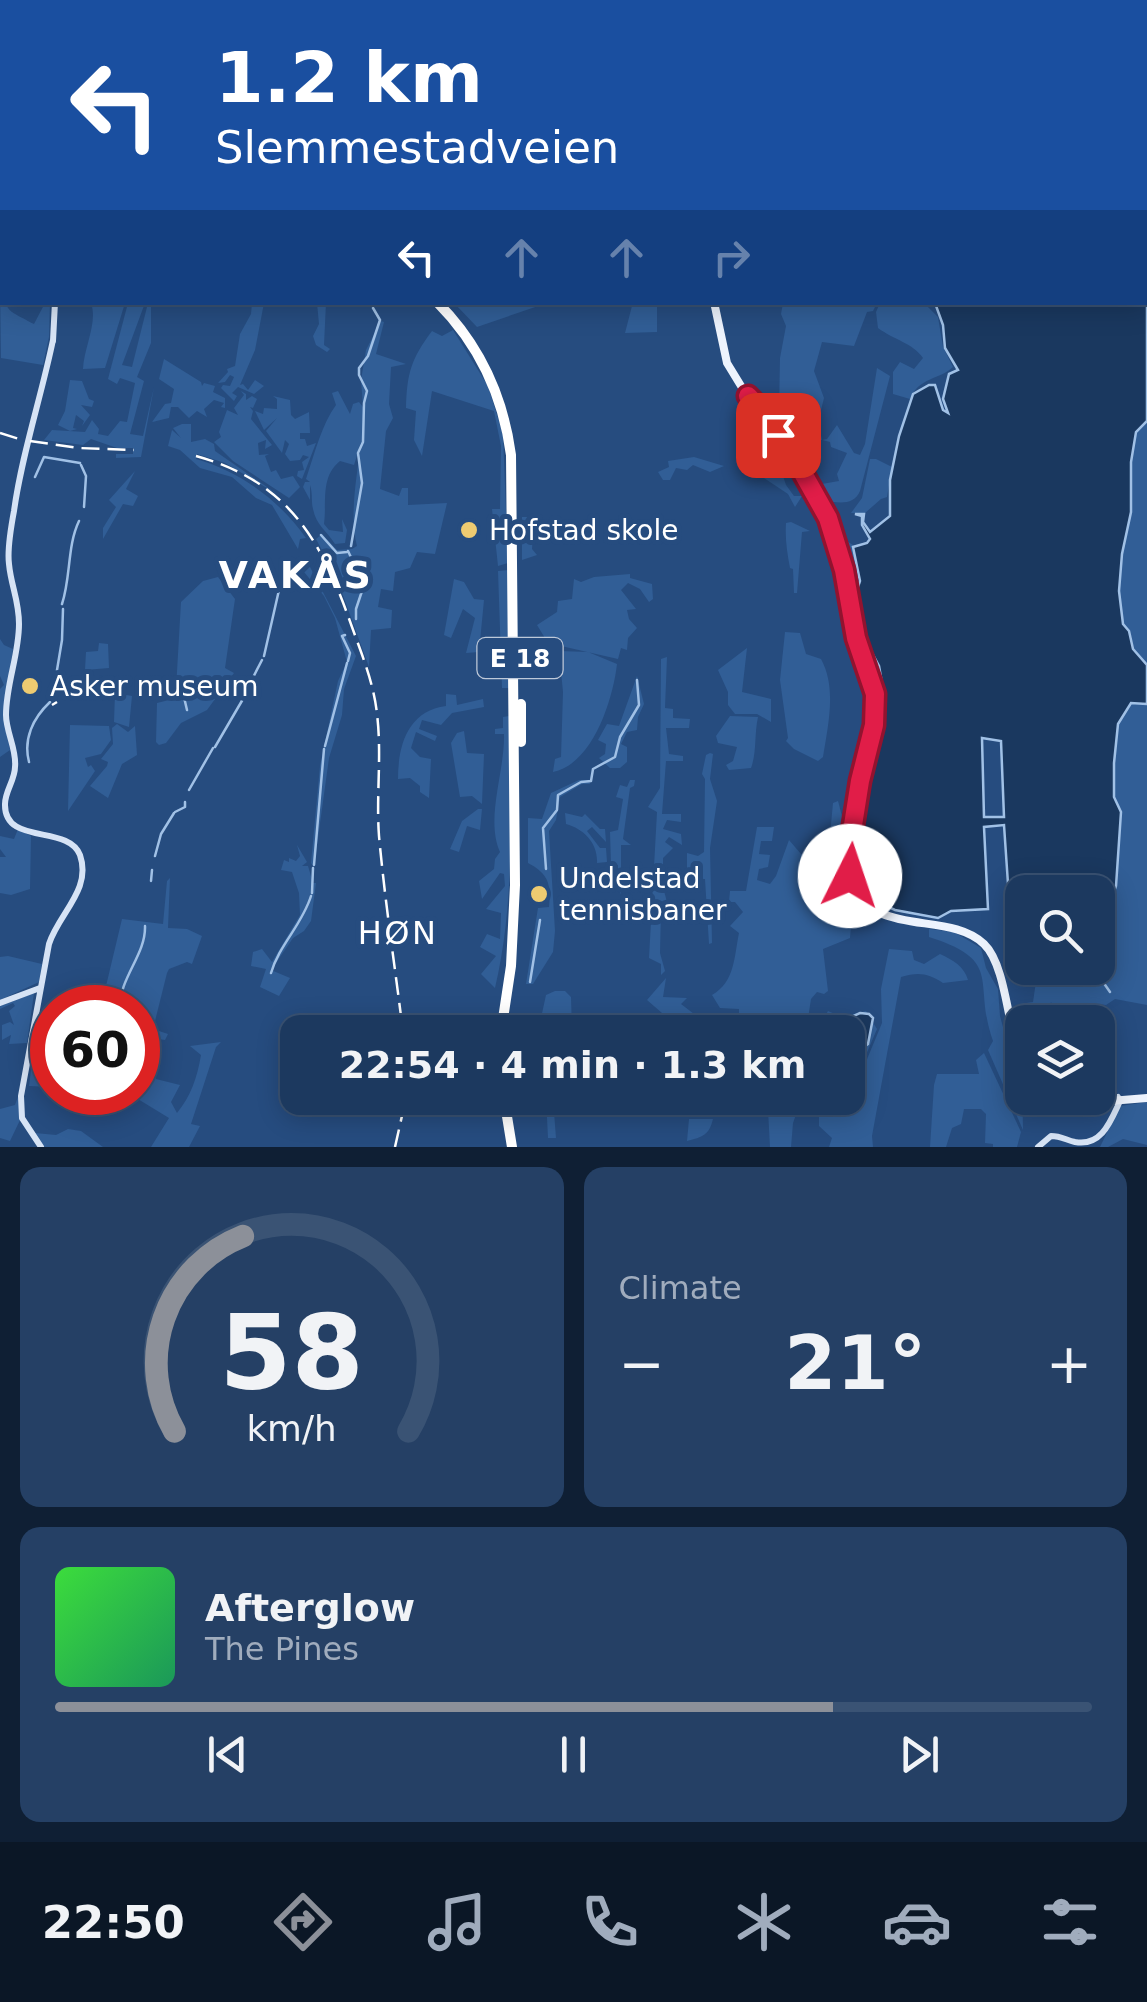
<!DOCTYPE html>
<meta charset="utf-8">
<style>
body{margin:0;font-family:"DejaVu Sans",sans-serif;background:#254065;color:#f1f3f6;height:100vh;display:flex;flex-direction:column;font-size:38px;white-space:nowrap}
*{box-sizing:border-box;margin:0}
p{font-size:32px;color:#a0acbd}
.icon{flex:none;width:55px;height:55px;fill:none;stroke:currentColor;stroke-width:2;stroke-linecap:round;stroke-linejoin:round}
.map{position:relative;height:1147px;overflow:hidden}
.side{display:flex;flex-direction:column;gap:20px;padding:20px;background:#0f1f34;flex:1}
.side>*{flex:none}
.guide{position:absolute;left:0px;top:0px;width:1148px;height:305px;box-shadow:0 5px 25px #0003,0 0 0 2px #3a5374;background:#1a4fa0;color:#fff;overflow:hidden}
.buttons{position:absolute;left:1005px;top:875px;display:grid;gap:20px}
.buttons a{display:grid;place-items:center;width:110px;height:110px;border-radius:20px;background:#1c395f;box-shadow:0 5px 25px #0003,0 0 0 2px #3a5374;font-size:50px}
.speed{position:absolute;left:30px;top:985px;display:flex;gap:20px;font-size:50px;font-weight:700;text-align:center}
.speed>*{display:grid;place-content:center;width:130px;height:130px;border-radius:50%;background:#1c395f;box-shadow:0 5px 25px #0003,0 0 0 2px #3a5374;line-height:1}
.speed .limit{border:15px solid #d22;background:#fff;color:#111}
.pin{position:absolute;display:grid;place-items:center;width:85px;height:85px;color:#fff;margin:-42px;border-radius:20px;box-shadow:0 5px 15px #0006}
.me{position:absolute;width:110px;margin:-55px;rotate:4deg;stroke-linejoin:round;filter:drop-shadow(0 0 8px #0008)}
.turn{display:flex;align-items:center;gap:35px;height:210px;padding:0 50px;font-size:45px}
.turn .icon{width:130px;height:130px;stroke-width:2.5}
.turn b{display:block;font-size:70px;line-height:85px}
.lanes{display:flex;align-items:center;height:95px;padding:0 50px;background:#0003;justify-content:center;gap:50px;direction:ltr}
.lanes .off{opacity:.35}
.big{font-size:75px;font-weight:700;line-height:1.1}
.side .tile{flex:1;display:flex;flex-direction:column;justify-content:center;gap:15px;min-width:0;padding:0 35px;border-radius:20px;background:#254065}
.side .dial{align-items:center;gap:0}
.dial svg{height:260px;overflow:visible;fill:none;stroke:#3a5374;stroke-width:7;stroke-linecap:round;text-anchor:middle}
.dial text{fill:#f1f3f6;stroke:none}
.song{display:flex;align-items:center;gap:30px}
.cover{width:120px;height:120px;border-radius:15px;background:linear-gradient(135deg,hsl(120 70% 55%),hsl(150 70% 35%))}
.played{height:10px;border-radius:5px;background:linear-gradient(90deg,#8c9099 75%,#3a5374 75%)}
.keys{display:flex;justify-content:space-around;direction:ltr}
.heat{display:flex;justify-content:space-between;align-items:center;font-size:55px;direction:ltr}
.side .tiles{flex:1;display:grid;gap:20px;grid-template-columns:1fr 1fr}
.tile:last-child{grid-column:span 2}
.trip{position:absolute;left:280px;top:1015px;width:585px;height:100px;border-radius:20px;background:#1c395f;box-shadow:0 5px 25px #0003,0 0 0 2px #3a5374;font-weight:700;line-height:100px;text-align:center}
.tab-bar{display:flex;height:160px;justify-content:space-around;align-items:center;background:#0b1726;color:#a0acbd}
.tab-bar .icon{width:70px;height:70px}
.tab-bar .current{color:#8c9099}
.tab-bar b{font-size:45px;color:#f1f3f6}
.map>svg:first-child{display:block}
</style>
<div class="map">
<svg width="1147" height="1147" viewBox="0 0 1147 1147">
<rect width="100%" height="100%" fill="#264c7f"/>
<!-- green -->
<path fill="#315e96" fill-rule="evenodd" d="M0 282C11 314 0 306 34 324L45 303H50L49 337 43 365 1 358Z
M633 302 657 303V332L625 333Z
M91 303H125L105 368 83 369C84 347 98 323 91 303Z
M128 303H145L122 365 132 367 148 303H151V343L137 377 144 381 130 434 143 436 154 387 141 457 116 458V454H133V448H117L91 439 83 445 44 440 52 430 85 432 92 420 99 429 98 434 108 436 120 421 127 422 135 383 120 378 117 384 108 379Z
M252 303H264L255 350 240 385 243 384 248 390 255 380 264 386 254 394 238 387 232 393 237 396 234 401 221 388 223 385 230 386 234 377 230 375 225 382 218 383 228 372 227 369 235 366 240 334 251 314Z
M317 303H326L324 345 330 349 327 352 316 345 313 336 319 324Z
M454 303H547L477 327Z
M783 303H877L873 311 867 312 854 346 822 342 814 371 824 398 818 422 822 440 827 439 837 425 854 453 860 455 865 444 877 368 890 376 860 491C854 506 837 503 824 500L792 444 787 420 802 419 785 416 779 410 780 358 786 326 781 314ZM811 437 830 442 831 447 847 453 837 474 839 481 816 485 807 464 805 439Z
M880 303H924L938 317 943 347 953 367C939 380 919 377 910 399L893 394V372L900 362 914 369 923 358C913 343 894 340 878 328L876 312Z
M381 321 384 322 376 354 406 364 391 367 389 404 393 418 386 431 380 489 399 496 402 488H408V505L447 503 435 554 417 552 410 568 395 572 393 591 381 589 378 607 392 610 391 628 371 630 369 667 337 579 316 539 322 534 337 550 352 549 357 546C349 516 357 476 361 443L354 465 340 461C320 477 327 502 324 524L329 530 343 532 342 519 347 530 345 543 335 544C327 531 316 525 313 509 311 501 313 494 310 485V500L303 487 305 482H310L306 479C315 452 322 424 336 405L332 393 338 391 350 414 353 404 359 402 363 407 361 380 366 350Z
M453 330 488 386 503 434 508 563 498 566 492 509H500L501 446 494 411 432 391 422 456 414 440 416 411 406 408C407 373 411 359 432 331L442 336Z
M164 359 201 382 202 386 204 383 215 386 213 392 225 398V408L221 407 224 403 214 400 204 409 207 417 197 411 189 418 178 407H171L169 418 152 422 165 404 171 403 174 389 159 379Z
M70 380 82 381 89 399 94 401 92 407 81 405 90 415 82 426 84 421 76 415 73 428 77 429 70 431 58 425 65 411Z
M241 391 246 394V400L252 396 257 399 253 408 250 407 253 411 251 419 272 445 265 449 266 440 258 443 259 455 269 454 265 456 271 472 276 470 281 479 293 476 300 487 289 498 233 461 214 442 221 437 219 432 227 410 238 415 234 408 244 395Z
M273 396 290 400 291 415 295 419 309 412 310 433H300V439H305L307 446 316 443 302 479 297 476 298 471 304 470 302 462 309 457 303 455 300 460 290 461 285 454 289 444 285 440 282 453 266 431 277 418 264 430 255 411 263 414 264 408 277 409V399Z
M1147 421V665L1134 649 1130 631 1123 624 1119 590 1122 554 1131 512V462L1136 431Z
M182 424H191V442L205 439 214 444 215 451 277 494 225 463 197 454 196 459C241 472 279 500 306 538L300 539 298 549 272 505 256 498 232 477 200 468 180 450 168 446 172 430 181 438 173 428Z
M770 434 777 444 774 449 786 485 794 496H802L795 507 788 494 764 478Z
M694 457 724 466 710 472 693 465 687 470 676 468 670 480H663L658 472 669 467 668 461Z
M870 459H876L892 467 887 497 881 499 865 513H851L862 498Z
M135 471 126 489 138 496 133 506 123 504 103 539V528L116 507 109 500Z
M530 517 534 520 532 549 537 555 522 560V517Z
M791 522 810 531 802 532 797 593H794L793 569 790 568C787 552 785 539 786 523Z
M840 537 853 545 858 580 855 591 850 590Z
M305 567H310L356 656 344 689 342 715 329 758 314 867 311 863 320 766 338 681 347 662 335 618 324 596 304 572Z
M509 570V688H502L498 571Z
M630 574V578L652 584 653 599 649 602 640 589 628 583 621 590 636 609 627 610 629 619 637 628 628 638 627 650 621 648 618 659 548 643 537 625 557 612 558 601 572 599 574 579 581 582 594 577Z
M218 577 235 599 225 668 234 673 207 710 181 723 166 743 159 745 156 742 157 703 169 700 176 689 181 602 203 581Z
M454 579 464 582 474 599 484 600 479 652 466 653 475 618 463 609 451 638 444 635Z
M785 632 800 633 806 654 821 659C837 688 828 725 823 757L818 761 794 749 786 741 788 738 780 680Z
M0 639 4 645 13 649 4 717 10 750 0 757V689L4 685 0 676Z
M99 643 108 644 109 668 85 670 86 652 98 651Z
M747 648 742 692 771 699V722L757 714H735L728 705V692L718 670Z
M559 651 588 652 617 664C613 699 593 764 553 772L555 759 561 757 563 692Z
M667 657 665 708 673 709V718L690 719 689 728H666L669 754 683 756V761H666L662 814H681V822L667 820 663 829 681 834 682 845 669 837 665 842 673 848 663 858V887L668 906 661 909 660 953 665 971 661 975V964L649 958 657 812 648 807 660 788 661 659Z
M637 676 644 704 638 717 637 730 627 732 621 744 627 747V762L620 768H610L599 758 605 754 606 744 598 740 607 724 619 726Z
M115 693 132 696 129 727 114 722Z
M446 694 456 695 457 705 483 699 484 707 452 713 441 725 422 720 419 729 437 736 435 741 416 732 411 748 420 757 431 759 429 798 420 792V786L410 778 398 779C398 745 408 711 446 706Z
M1131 704H1147V1005L1115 999 1106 1005 1097 1004 1096 1022 1060 1020 1051 1002 1049 1010 1043 1011 1042 1020 1029 1019 1021 1027 1020 1004 1033 1002 1038 968H1098V926L1105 917 1116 886 1121 812 1115 797 1114 763 1118 724Z
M509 716C510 807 516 899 495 988L481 974 496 956 480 947 487 934 500 939 501 913 486 909 505 886 504 874 500 873 482 899 479 881 494 869 495 859 500 852C485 818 505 772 504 734H495V729L503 728V717Z
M730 716 758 717C754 735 757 752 751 768L729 770 726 765 733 761 737 747 718 743 716 736Z
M117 724 128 732 135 726 137 755 122 764 108 798 90 786 107 766 108 762 101 759 113 744 112 728Z
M70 725 109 726 111 740 101 754 85 758 88 767 91 765 95 771 68 811Z
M464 731 467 753 484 754 482 804 472 796 460 797 451 743 457 733Z
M710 753 713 754 710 779 717 801 710 848 712 943 709 944 705 879 687 878V853L698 856 704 852 705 779 702 774 706 755Z
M579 780H589L590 784H582L560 797 556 820 549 831 555 931 553 952 533 984H526L538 908 549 907C551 884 549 874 528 863V818L542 819 551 793Z
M630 780H635L634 786 630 788 623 839 631 845H621V894L618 889H613V878L618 877V865L611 864 610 832 618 830 623 799 616 797 620 785 627 787Z
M838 801 843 820H849L844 869 854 893 850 938 823 949 828 991 824 994 817 992 811 999 806 1032H739V1009L720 1008 712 995C735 982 734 957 739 933L730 926 743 912 735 902H729L730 891H746L757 827H774L772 841H761L759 854 770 855 768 867 759 869 757 880 770 884 776 876 789 840 801 854H809L830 835 833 803Z
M478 809H482L480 830 467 826 459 852 450 849 462 821Z
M565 813 582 817 585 814 600 829H605L606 842 592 827 587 831 600 848H606L607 862 597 863C598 843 584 829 566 824Z
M18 829 31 836 30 889 11 895 0 893V857H6L0 849V836L14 839Z
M297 845 307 862 302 866H308L313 883H316L311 921 304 931 293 938 271 970 290 978 279 996 260 987 266 969 251 966 253 952 262 949 272 962 300 915 299 893 292 872 281 870 284 860 289 862V858L296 861 300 856Z
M170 878 168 928 187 929 202 936 192 964 187 962 169 969 167 973 153 1029 168 1034 165 1040 152 1038 146 1047 151 1060 140 1069 138 1008 101 1007 122 919 163 924 167 881Z
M929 929 954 932 981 948 986 968 998 989 1000 1016 1010 1053 1022 1075 1023 1130 988 1050 993 1041C972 982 1005 961 929 937Z
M889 949 912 951 914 960 924 964 940 954C953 960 964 966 968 980L943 983C928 973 918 972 901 977L872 1136 873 1147H829L832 1138 819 1126V1114L826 1098H839L838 1102 844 1104 860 1092 858 1081 882 1023 881 989Z
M8 956 42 964 39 982 0 1000V957Z
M666 978 663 997 687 998 681 1004 698 1017 665 1016 663 1032H659L662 1013 647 1000Z
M555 991H565L571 997 572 1028 562 1032H547L541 1018 546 995Z
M34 993 27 1043 9 1044 11 1035 2 1040V1025L10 1022 14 1025 9 1011 15 1006 13 1003 0 1009V1006Z
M828 1011 842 1017 866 1011 877 1029 848 1097V1032H816Z
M1098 1031 1100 1047 1111 1048C1113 1064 1104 1074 1107 1090L1098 1089Z
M221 1042 216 1047 191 1124 200 1126 189 1147H151L169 1118 128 1093 138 1092V1077L152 1068 156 1079 180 1085 171 1102 177 1113C191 1096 197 1078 201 1055L190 1046Z
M984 1053 1021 1132 1017 1147H993V1144L985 1143 986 1114 981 1109H964L961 1124 952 1128 946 1147H930L934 1085 937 1074H979L976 1060Z
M32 1062 52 1066V1087L29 1086Z
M19 1094 21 1118 10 1141 0 1138V1109L15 1105Z
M546 1098H558L554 1112 556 1138H548Z
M773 1098H802L793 1123 791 1147H770L768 1110Z
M1147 1102V1145L1123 1139 1108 1147H1100L1120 1106Z
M689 1119H713C709 1135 703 1137 687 1141Z
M68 1129 81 1131 103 1147H44L35 1133 56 1135Z"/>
<!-- water -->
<path fill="#1a385f" stroke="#a1c1e6" stroke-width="2.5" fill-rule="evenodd" d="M689 0H1147V421L1136 432 1131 462V512L1122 554 1119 591 1123 624 1129 631 1133 649 1147 665V704L1131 703 1118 724 1114 763V797L1121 812 1116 886 1105 917 1098 926V892H1022V937H1017L1010 913 1004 825 984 827 988 909 951 911 938 918 895 910 876 901 860 882 857 858 863 808 885 700 879 666 864 638 856 593 860 581 853 547 867 543 870 539 862 525V516L855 514H864L863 522 870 532 890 516V480L899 436 913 394 929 385H935L943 410 948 413 943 399 949 374 958 370 945 348 943 325 935 303 1145 302V2H689ZM982 738 1001 741 1004 817H984Z
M860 1013 869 1014 873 1018 868 1044 848 1058V1032H831L838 1023Z"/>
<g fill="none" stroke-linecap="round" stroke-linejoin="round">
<!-- stream -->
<path stroke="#a1c1e6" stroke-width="2.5" d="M81 465 86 476 84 507
M35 477 44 457 80 463
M321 535 337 553 347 552
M351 546 362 483 358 453 363 442 364 403 367 391 359 375V368L368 356 380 320 373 308
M348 551 364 585 356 609V619
M62 604C71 577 67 546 79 521
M345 635 342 636 350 653 348 661
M264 656 279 590 286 579
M57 670 62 640 63 609
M183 693 187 710
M245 693 262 660
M325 746 347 663
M215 747 243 699
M29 762C23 739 33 718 50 702
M189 790 213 748
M175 812 185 807V802
M155 856 161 834 174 813
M314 865 324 749
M546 869 543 828 557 810 558 795 581 782 591 781 593 769 615 757 620 737 639 705 637 680
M151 881 152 870
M312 893 313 868
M1084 968 1094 969 1110 992
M271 973C279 945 302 925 311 896
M530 982 540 920
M120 1008C119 978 146 955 145 926"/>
<!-- secondary -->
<path stroke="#d6e3f5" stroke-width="6" d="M452 2 456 0
M53 341 55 302
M0 1003 40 988
M41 1147 22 1118 21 1096 49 944C59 913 92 890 80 855 68 824 4 846 5 804 5 791 15 780 15 767 17 750 6 732 6 715 6 684 19 655 19 624 19 600 11 586 9 564 7 549 11 527 14 511 22 453 41 398 53 340
M1038 1147 1051 1136C1061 1136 1066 1140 1075 1142 1102 1147 1111 1120 1120 1101L1118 1097"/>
<!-- primary -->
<path stroke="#edf3fd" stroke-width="8" d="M520 0 524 2
M433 2 436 0
M714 302 727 363 749 399
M748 395C778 423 787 448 806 482 819 505 832 524 839 550 847 579 849 610 856 639 863 664 878 685 876 712 872 754 836 844 852 883 875 939 948 910 984 944 1007 966 1008 1033 1022 1065
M1091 1098 1110 1101 1147 1098"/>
<!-- highway -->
<path stroke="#fff" stroke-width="10" d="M236 0 238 2
M437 302C480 345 503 395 511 455L515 885 511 966 501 1032
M521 704V742
M504 1098 512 1147"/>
<!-- rail -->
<path stroke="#fff" stroke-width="2.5" stroke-dasharray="18 8" stroke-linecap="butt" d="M0 433 19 439
M30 441 78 448 134 450
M196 456C290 482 322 542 352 627 362 655 374 684 377 714 382 755 376 796 379 836 385 902 395 967 403 1032
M52 705 57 702
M395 1147 406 1098"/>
</g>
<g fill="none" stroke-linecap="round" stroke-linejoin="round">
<!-- route casing -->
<g stroke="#92132f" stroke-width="25">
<path id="route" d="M778 435 748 396 776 425 828 518 844 570 856 638 875 694 874 725 860 781 850 844V876"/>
</g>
<!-- route -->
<use href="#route" stroke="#e11d48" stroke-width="18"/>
</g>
<!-- markers -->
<g fill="#eecb71" stroke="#264c7f" stroke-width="4">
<circle cx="469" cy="530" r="10"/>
<circle cx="30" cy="686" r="10"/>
<circle cx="539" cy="894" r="10"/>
</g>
<g text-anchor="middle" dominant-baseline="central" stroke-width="10" stroke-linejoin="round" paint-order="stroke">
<!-- shield labels -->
<rect fill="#264c7f" stroke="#bec9d9" stroke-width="2.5" x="477.5" y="638" width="85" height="40" rx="8"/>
<g font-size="25" font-weight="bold" fill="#fff">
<text x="520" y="658">E 18</text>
</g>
<!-- poi labels -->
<g font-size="28" fill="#fff" stroke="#264c7f" text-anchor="start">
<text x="489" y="530">Hofstad skole</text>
<text x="50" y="686">Asker museum</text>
<text x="559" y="878">Undelstad<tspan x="559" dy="32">tennisbaner</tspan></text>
</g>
<!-- quarter labels -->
<g font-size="32" letter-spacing="2.5" fill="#fff" stroke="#264c7f">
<text x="398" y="933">HØN</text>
</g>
<!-- district labels -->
<g font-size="38" font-weight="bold" letter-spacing="2.5" fill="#fff" stroke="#264c7f">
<text x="296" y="575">VAKÅS</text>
</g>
</g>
</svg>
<div class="buttons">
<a><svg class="icon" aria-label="search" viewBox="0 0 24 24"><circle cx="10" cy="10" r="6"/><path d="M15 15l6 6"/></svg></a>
<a><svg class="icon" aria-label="layers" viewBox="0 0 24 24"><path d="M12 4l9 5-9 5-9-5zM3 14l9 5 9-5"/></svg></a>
</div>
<div class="speed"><div class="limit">60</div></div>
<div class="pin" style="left:778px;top:435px;background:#d93025"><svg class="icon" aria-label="arrive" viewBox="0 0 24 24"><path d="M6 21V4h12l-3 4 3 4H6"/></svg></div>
<svg class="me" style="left:850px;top:876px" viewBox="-20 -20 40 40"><circle r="19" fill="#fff"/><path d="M0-13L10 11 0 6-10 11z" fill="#e11d48"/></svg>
<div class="trip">22:54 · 4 min · 1.3 km</div>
<div class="guide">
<div class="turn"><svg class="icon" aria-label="left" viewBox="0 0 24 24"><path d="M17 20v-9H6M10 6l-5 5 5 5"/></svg><div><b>1.2 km</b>Slemmestadveien</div></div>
<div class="lanes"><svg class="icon" aria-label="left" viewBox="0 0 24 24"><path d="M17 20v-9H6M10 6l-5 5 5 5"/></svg><svg class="icon off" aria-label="ahead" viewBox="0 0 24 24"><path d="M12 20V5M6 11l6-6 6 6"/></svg><svg class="icon off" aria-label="ahead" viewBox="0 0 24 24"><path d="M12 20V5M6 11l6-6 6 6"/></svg><svg class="icon off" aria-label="right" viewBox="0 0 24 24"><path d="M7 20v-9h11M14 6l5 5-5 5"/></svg></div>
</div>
</div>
<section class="side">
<div class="tiles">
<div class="tile dial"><svg viewBox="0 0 100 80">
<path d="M14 69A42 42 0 1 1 86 69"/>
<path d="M14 69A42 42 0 0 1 35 9" stroke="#8c9099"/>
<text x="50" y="56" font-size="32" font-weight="700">58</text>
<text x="50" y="72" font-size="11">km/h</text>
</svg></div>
<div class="tile"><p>Climate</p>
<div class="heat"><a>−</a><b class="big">21°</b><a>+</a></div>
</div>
<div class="tile">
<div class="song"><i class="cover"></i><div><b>Afterglow</b><p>The Pines</p></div></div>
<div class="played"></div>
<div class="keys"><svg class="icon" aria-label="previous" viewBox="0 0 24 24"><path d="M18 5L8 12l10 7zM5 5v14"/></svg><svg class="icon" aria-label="pause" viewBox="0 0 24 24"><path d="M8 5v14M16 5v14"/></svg><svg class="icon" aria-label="next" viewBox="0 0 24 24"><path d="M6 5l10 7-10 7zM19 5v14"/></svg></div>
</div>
</div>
</section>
<nav class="tab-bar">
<b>22:50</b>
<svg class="icon current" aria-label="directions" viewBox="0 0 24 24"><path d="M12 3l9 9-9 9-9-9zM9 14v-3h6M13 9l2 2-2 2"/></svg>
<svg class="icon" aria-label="music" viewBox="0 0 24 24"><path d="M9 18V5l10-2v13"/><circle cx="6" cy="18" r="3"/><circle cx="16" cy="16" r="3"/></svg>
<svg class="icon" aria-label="phone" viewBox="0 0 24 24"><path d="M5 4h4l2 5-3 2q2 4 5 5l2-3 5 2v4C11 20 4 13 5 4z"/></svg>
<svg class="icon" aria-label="climate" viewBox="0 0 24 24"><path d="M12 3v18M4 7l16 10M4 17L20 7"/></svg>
<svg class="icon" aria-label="car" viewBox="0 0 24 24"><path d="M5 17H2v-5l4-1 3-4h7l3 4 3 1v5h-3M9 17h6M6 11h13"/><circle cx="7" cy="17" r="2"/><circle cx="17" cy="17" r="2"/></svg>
<svg class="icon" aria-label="filters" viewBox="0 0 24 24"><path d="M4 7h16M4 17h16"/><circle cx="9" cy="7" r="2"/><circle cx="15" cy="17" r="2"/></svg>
</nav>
